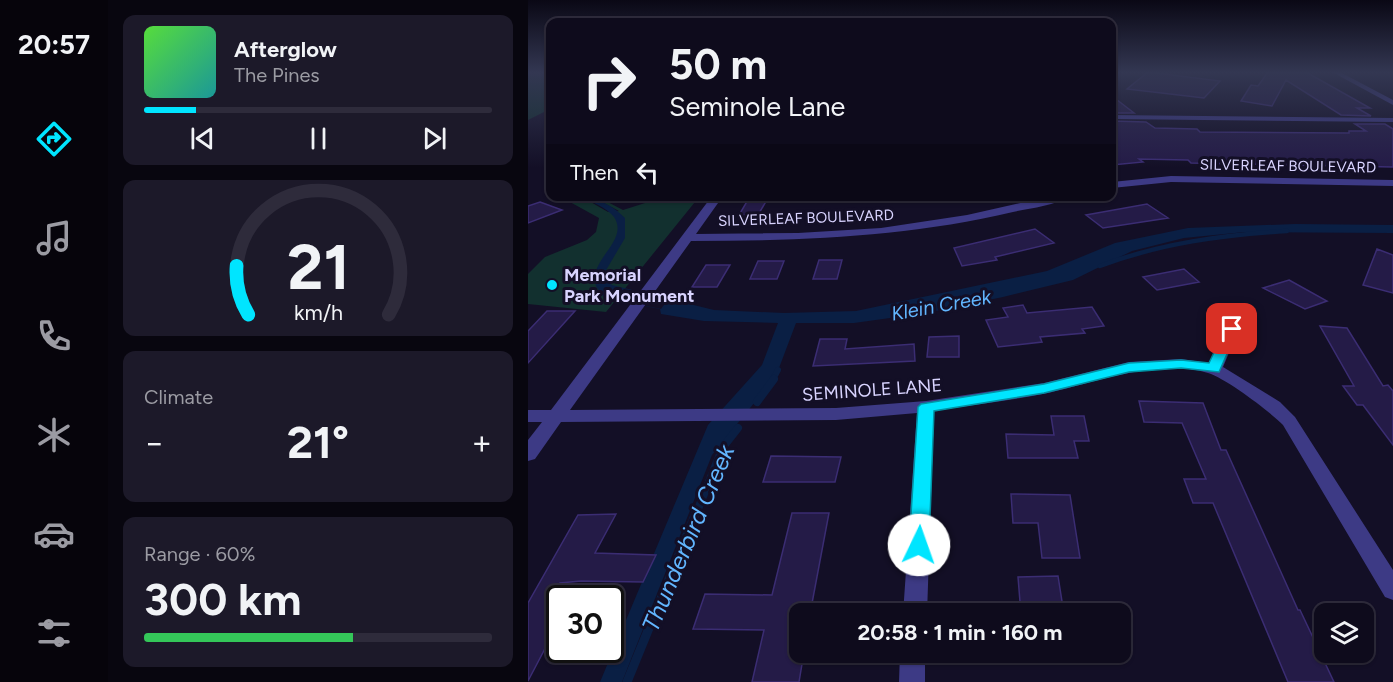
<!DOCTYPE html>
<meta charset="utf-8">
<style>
body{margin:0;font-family:Figtree,sans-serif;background:#1c1929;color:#f1f3f6;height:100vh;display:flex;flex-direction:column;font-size:22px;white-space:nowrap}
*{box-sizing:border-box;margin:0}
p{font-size:20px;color:#9b9ba3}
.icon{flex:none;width:33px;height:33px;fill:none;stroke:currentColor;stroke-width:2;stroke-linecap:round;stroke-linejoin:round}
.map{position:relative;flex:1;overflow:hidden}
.drawer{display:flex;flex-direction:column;gap:15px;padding:15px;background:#08060f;width:420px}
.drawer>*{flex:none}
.banner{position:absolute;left:18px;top:18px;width:570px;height:183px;border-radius:12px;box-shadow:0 2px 4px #0004,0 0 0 2px #2e2b3b;background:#0e0b1c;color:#f1f3f6;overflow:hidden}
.tools{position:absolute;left:786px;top:603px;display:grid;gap:12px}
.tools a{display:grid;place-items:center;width:60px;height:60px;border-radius:12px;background:#0e0b1c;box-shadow:0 2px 4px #0004,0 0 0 2px #2e2b3b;font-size:30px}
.speed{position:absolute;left:18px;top:585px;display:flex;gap:12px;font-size:30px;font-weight:700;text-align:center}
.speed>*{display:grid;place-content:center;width:78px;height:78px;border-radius:50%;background:#0e0b1c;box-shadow:0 2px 4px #0004,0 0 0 2px #2e2b3b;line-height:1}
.speed .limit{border:3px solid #111;border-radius:9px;background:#fff;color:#111}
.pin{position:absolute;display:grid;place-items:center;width:51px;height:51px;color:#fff;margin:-26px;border-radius:12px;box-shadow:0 3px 9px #0006}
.me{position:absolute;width:66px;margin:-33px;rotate:3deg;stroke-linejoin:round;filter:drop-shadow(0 0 4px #0008)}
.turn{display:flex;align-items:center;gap:21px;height:126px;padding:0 24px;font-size:27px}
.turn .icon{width:78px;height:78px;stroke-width:2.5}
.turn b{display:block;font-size:42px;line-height:51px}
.then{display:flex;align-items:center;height:57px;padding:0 24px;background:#0003;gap:12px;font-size:22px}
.big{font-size:45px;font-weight:700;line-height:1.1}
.drawer .tile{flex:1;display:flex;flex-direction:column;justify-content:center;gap:9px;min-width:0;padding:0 21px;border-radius:12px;background:#1c1929}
.drawer .dial{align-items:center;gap:0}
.dial svg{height:156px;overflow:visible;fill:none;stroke:#2e2b3b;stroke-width:7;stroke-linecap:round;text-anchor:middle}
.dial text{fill:#f1f3f6;stroke:none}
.song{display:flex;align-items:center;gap:18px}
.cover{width:72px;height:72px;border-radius:9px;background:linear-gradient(135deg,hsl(110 70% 55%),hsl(180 70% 35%))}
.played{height:6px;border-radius:3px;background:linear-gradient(90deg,#00e5ff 15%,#2e2b3b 15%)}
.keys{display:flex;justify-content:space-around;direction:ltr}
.heat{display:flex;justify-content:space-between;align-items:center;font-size:33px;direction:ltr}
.charge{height:9px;border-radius:4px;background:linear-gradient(90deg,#34c759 60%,#2e2b3b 0)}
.trip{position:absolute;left:261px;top:603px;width:342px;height:60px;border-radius:12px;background:#0e0b1c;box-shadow:0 2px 4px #0004,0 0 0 2px #2e2b3b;font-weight:700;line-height:60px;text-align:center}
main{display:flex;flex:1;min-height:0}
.tab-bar{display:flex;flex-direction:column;width:108px;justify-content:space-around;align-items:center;background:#06040b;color:#9b9ba3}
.tab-bar .icon{width:42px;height:42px}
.tab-bar .active{color:#00e5ff}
.tab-bar b{font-size:27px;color:#f1f3f6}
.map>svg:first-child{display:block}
</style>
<main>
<nav class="tab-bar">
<b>20:57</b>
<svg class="icon active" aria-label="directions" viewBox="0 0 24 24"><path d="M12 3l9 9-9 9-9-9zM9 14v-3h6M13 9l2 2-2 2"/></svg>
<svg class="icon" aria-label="music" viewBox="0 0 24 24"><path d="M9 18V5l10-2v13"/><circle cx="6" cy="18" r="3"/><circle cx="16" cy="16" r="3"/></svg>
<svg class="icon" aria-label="phone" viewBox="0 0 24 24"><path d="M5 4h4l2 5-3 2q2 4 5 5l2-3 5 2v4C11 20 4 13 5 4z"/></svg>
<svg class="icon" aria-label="climate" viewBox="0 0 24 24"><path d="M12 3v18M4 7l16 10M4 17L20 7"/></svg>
<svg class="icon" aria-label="car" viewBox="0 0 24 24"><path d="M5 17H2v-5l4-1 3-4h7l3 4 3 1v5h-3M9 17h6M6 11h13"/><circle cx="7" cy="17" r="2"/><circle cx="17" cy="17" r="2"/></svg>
<svg class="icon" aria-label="filters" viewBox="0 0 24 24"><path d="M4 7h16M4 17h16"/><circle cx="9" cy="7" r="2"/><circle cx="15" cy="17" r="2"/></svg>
</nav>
<section class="drawer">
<div class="tile">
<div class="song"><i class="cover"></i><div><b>Afterglow</b><p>The Pines</p></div></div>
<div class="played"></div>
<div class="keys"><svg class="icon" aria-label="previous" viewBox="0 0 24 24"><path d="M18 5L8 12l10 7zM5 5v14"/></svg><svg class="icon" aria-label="pause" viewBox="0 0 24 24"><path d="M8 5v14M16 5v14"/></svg><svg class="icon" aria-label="next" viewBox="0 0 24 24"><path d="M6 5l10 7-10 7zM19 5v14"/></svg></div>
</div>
<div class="tile dial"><svg viewBox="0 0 100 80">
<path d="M14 69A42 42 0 1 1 86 69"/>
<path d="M14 69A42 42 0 0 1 8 44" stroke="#00e5ff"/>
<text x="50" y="56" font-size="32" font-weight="700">21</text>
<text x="50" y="72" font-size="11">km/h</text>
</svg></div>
<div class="tile"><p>Climate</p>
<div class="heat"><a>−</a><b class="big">21°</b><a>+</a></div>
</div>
<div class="tile"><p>Range · 60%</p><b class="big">300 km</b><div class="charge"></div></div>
</section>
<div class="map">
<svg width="865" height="682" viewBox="0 0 865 682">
<rect width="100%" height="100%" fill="#130f26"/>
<!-- green -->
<path fill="#12302f" d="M0 72H22V109L0 120Z
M33 197H54L80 212 91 211 64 197H70L95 210 136 197H171L78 312 0 304V274L17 257 59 240 68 232 71 218Z"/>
<!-- water -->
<path fill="#0a1f44" d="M54 197C70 197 86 207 97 218V238L77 272 76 277 84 285 186 310 256 313 328 311 519 271 587 243 660 228 767 224 865 225V233L717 232 656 238 604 251 545 280 475 297 398 313 326 323H268L248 376 184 455 94 682H72L180 425 234 365 250 323 176 321 133 314 132 309 76 298C74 294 70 290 68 286 59 260 102 241 86 217 79 208 64 202 54 197Z"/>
<!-- pier -->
<path fill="#130f26" d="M96 289 119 293 141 298 133 309 83 299Z"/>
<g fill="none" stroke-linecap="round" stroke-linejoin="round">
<!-- stream-far3 -->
<path stroke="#0a1f44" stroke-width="4.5" d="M572 266C633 243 695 235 759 231"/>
<!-- stream-far2 -->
<path stroke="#0a1f44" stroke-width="6" d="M244 381 250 370"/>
<!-- stream-far1 -->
<path stroke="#0a1f44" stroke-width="8" d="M229 402 246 379
M168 514 195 447 210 428"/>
<!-- stream -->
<path stroke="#0a1f44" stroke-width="9" d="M99 682 168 513"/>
</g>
<!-- building -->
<path fill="#241b47" stroke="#3b2d73" stroke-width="1.5" d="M620 72 692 81 676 98 599 89Z
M740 72H778L842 108H829L843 116 813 115 758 80 744 106 713 101 723 85 730 86Z
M584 96 606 113H584Z
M584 121 618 122 627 128 669 129 672 132 821 133V131H838L827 124H857L865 129V167L663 163 660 160 611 159 615 162 584 165Z
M221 198H240L230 215H211Z
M12 202 34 210 0 223V206Z
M619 204 640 218 575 228 558 215Z
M507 229 526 243 467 257 469 260 434 266 426 248Z
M849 249 865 255V293L835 285Z
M291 260H314L309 279H285Z
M230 261H256L249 279H222Z
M178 265H202L189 287H164Z
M656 269 671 282 629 290 615 277Z
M761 280 799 301 777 309 735 288Z
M495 305 499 313 564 307 576 326 554 329 557 333 512 337 514 342 470 347 458 320 480 317 475 308Z
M19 311H47L0 363V331Z
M792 326 819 328 855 386 860 385 865 391V445L835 405H829L815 386H826Z
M431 336V357H399L401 337Z
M292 339H319L317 349 386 344 387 361 285 366Z
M611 401 675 403 693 450H698L770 610H772L806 682H760L685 503H665L656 479H678L654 423 616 422Z
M523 416H556L561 441H546L550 458H480L478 434 526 435Z
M243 456 313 457 307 482H235Z
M483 494 542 495 552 558H514L510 523H485Z
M264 513H301L282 614H272V652H276L271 682H224L236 630 165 629 177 594 244 595Z
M88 514 67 553 128 555 115 582 53 581 32 583V620L0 681V603L50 515Z
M530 576 536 614H493L490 577Z"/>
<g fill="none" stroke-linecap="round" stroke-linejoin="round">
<!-- minor -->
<path fill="#3d3a85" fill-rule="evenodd" d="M804 72H812L865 100V105Z
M584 115 865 118V122L584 119Z
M643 176 865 180V186L643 182 584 188V182Z
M184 196H195L168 234 270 233 353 228 439 215 523 196H542C527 206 502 208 485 212 379 237 272 241 163 241L42 410 308 408 398 401 516 383 601 362 653 359 681 363 697 329 704 325 711 329 695 367 752 402 767 417 865 570V600L857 597 755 425C741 411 699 379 680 373 629 357 565 384 515 394 479 401 442 405 406 411L399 614H375L389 413 308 420 33 422 7 459 0 461V440L14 422H0V410H23Z
M372 652H397V682H371Z"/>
</g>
<!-- sky -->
<linearGradient id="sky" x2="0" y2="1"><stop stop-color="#0a0815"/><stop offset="0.43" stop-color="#333752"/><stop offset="1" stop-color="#333752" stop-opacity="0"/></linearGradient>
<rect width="865" height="168" fill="url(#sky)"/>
<!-- route -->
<path fill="#00e5ff" stroke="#0095a6" stroke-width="1.5" d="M704 325 710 329 691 372 653 368 601 372 516 393 406 411 401 545 398 551 391 553 384 551 381 545 390 407 393 404 516 384 601 363 653 360 681 363 697 329Z"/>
<!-- markers -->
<circle fill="#00e5ff" stroke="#130f26" stroke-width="2" cx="24" cy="285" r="6"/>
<g text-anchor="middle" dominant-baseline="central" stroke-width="6" stroke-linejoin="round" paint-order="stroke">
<!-- far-street labels -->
<g font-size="15" fill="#d9d4ff" stroke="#130f26">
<text transform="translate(760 166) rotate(1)">SILVERLEAF BOULEVARD</text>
<text transform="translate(278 218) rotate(-2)">SILVERLEAF BOULEVARD</text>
</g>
<!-- poi labels -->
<g font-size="18" font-weight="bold" fill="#d9d4ff" stroke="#130f26" text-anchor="start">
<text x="36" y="275">Memorial<tspan x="36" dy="21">Park Monument</tspan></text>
</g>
<!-- street labels -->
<g font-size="18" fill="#d9d4ff" stroke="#130f26">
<text transform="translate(344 390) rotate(-4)">SEMINOLE LANE</text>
</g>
<!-- water labels -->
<g font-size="20" font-style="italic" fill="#62b6ff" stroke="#130f26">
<text transform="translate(413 305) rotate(-10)">Klein Creek</text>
</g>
<!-- near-water labels -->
<g font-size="24" font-style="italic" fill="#62b6ff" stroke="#130f26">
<text transform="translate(160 538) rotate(-67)">Thunderbird Creek</text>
</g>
</g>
</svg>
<div class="tools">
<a><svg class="icon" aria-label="layers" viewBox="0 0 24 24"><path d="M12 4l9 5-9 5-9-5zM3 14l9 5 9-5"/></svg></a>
</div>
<div class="speed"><div class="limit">30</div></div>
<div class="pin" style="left:704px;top:329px;background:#d93025"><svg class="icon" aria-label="arrive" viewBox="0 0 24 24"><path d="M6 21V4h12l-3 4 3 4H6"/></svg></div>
<svg class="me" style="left:391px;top:545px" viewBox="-20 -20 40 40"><circle r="19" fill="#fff"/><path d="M0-13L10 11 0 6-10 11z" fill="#00e5ff"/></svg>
<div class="trip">20:58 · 1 min · 160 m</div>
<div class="banner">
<div class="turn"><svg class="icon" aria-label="right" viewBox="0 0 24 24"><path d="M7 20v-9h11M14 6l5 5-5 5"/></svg><div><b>50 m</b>Seminole Lane</div></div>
<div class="then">Then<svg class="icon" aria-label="left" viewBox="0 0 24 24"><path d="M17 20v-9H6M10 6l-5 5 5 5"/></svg></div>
</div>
</div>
</main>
